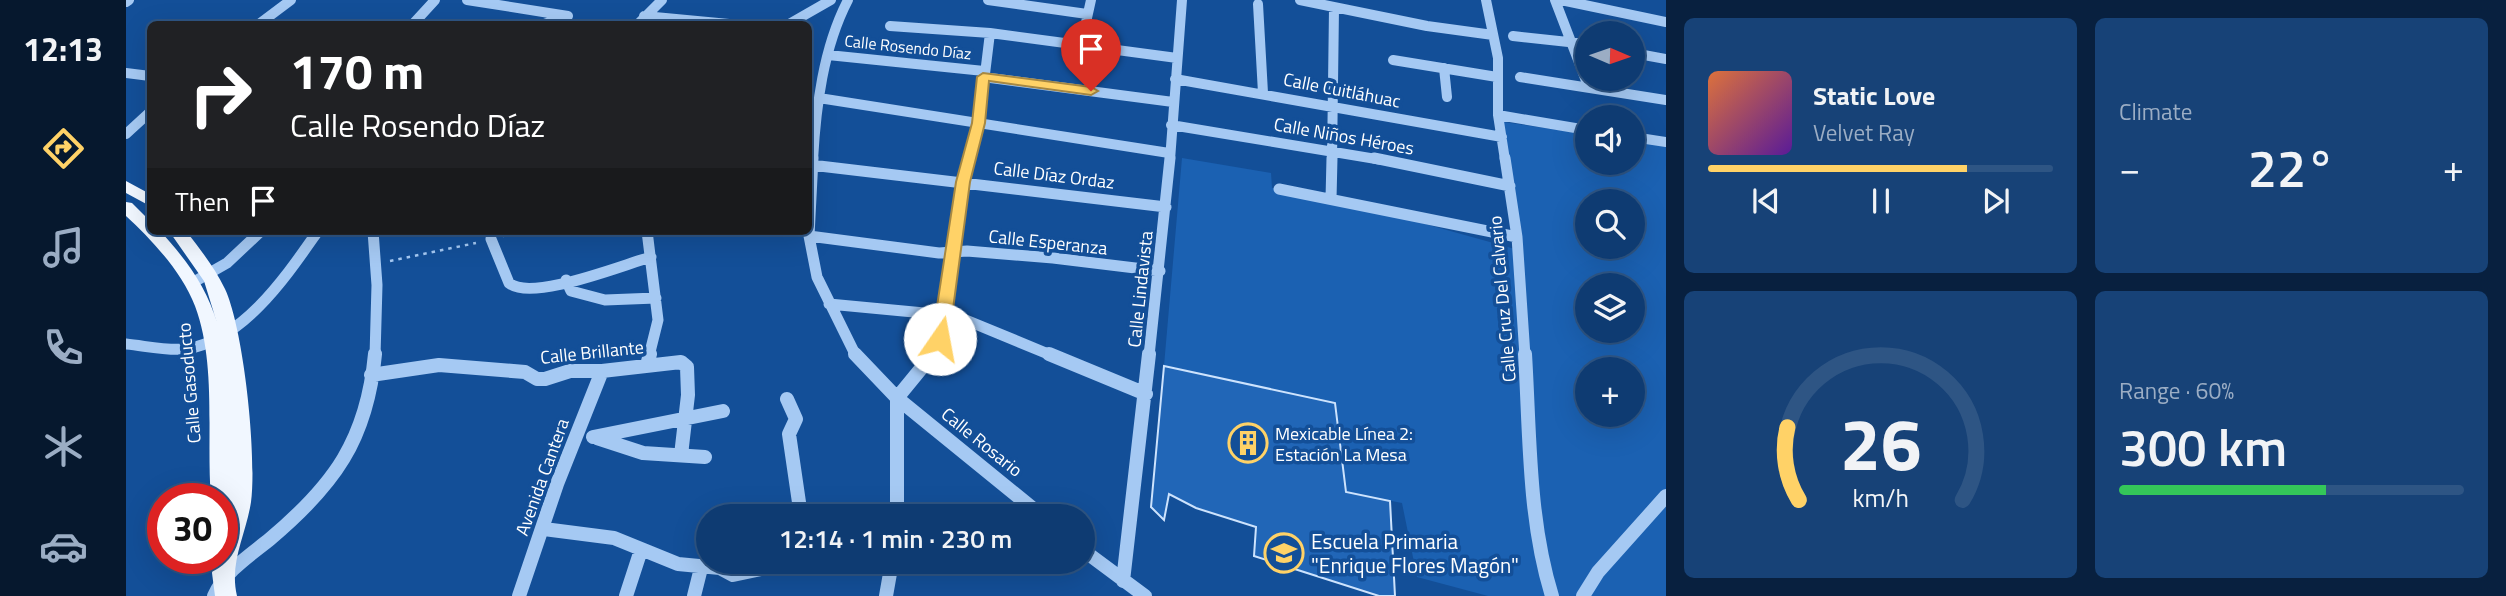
<!DOCTYPE html>
<meta charset="utf-8">
<style>
body{margin:0;font-family:"Titillium Web",sans-serif;background:#174277;color:#f1f3f6;height:100vh;display:flex;flex-direction:column;font-size:26px;white-space:nowrap}
*{box-sizing:border-box;margin:0}
p{font-size:23px;color:#9badc4}
.icon{flex:none;width:38px;height:38px;fill:none;stroke:currentColor;stroke-width:2;stroke-linecap:round;stroke-linejoin:round}
.map{position:relative;flex:1;overflow:hidden}
.side{display:flex;flex-direction:column;gap:18px;padding:18px;background:#08203f;width:840px}
.side>*{flex:none}
.banner{position:absolute;left:21px;top:21px;width:665px;height:214px;border-radius:10px;box-shadow:0 7px 28px #0002,0 0 0 2px #2e5584;background:#202124;color:#fff;overflow:hidden}
.needle{width:46px;rotate:92deg}
.buttons{position:absolute;left:1449px;top:21px;display:grid;gap:14px}
.buttons a{display:grid;place-items:center;width:70px;height:70px;border-radius:50%;background:#0e3b72;box-shadow:0 7px 28px #0002,0 0 0 2px #2e5584;font-size:35px}
.speed{position:absolute;left:21px;top:483px;display:flex;gap:14px;font-size:35px;font-weight:700;text-align:center}
.speed>*{display:grid;place-content:center;width:91px;height:91px;border-radius:50%;background:#0e3b72;box-shadow:0 7px 28px #0002,0 0 0 2px #2e5584;line-height:1}
.speed .limit{border:10px solid #d22;background:#fff;color:#111}
.pin{position:absolute;display:grid;place-items:center;width:60px;height:60px;color:#fff;margin:-72px -30px;border-radius:50% 50% 50% 0;rotate:-45deg;box-shadow:0 0 7px #0007}
.pin .icon{rotate:45deg}
.me{position:absolute;width:77px;margin:-38px;rotate:12deg;stroke-linejoin:round;filter:drop-shadow(0 0 5px #0008)}
.turn{display:flex;align-items:center;gap:24px;height:147px;padding:0 28px;font-size:32px}
.turn .icon{width:91px;height:91px;stroke-width:2.5}
.turn b{display:block;font-size:49px;line-height:60px}
.then{display:flex;align-items:center;height:66px;padding:0 28px;background:#0003;gap:14px;font-size:26px}
.big{font-size:52px;font-weight:600;line-height:1.1}
.side .card{flex:1;display:flex;flex-direction:column;justify-content:center;gap:10px;min-width:0;padding:0 24px;border-radius:10px;background:#174277}
.side .dial{align-items:center;gap:0}
.dial svg{height:182px;overflow:visible;fill:none;stroke:#2e5584;stroke-width:7;stroke-linecap:round;text-anchor:middle}
.dial text{fill:#f1f3f6;stroke:none}
.song{display:flex;align-items:center;gap:21px}
.cover{width:84px;height:84px;border-radius:10px;background:linear-gradient(135deg,hsl(20 70% 55%),hsl(270 70% 35%))}
.played{height:7px;border-radius:4px;background:linear-gradient(90deg,#ffd267 75%,#2e5584 75%)}
.keys{display:flex;justify-content:space-around;direction:ltr}
.heat{display:flex;justify-content:space-between;align-items:center;font-size:38px;direction:ltr}
.charge{height:10px;border-radius:5px;background:linear-gradient(90deg,#34c759 60%,#2e5584 0)}
.side .tiles{flex:1;display:grid;gap:18px;grid-template-columns:repeat(2,1fr)}
.trip{position:absolute;left:570px;top:504px;width:399px;height:70px;border-radius:35px;background:#0e3b72;box-shadow:0 7px 28px #0002,0 0 0 2px #2e5584;font-weight:600;line-height:70px;text-align:center}
main{display:flex;flex:1;min-height:0}
.tabs{display:flex;flex-direction:column;width:126px;justify-content:space-around;align-items:center;background:#06182e;color:#9badc4}
.tabs .icon{width:49px;height:49px}
.tabs .on{color:#ffd267}
.tabs b{font-size:32px;color:#f1f3f6}
.map>svg:first-child{display:block}
</style>
<main>
<nav class="tabs">
<b>12:13</b>
<svg class="icon on" aria-label="directions" viewBox="0 0 24 24"><path d="M12 3l9 9-9 9-9-9zM9 14v-3h6M13 9l2 2-2 2"/></svg>
<svg class="icon" aria-label="music" viewBox="0 0 24 24"><path d="M9 18V5l10-2v13"/><circle cx="6" cy="18" r="3"/><circle cx="16" cy="16" r="3"/></svg>
<svg class="icon" aria-label="phone" viewBox="0 0 24 24"><path d="M5 4h4l2 5-3 2q2 4 5 5l2-3 5 2v4C11 20 4 13 5 4z"/></svg>
<svg class="icon" aria-label="climate" viewBox="0 0 24 24"><path d="M12 3v18M4 7l16 10M4 17L20 7"/></svg>
<svg class="icon" aria-label="car" viewBox="0 0 24 24"><path d="M5 17H2v-5l4-1 3-4h7l3 4 3 1v5h-3M9 17h6M6 11h13"/><circle cx="7" cy="17" r="2"/><circle cx="17" cy="17" r="2"/></svg>
</nav>
<div class="map">
<svg width="1540" height="596" viewBox="0 0 1540 596">
<rect width="100%" height="100%" fill="#134f98"/>
<!-- green -->
<path fill="#1b61b2" fill-rule="evenodd" d="M1377 122 1461 134V163H1507V141L1540 146V596H1362L1291 577 1276 503 1220 492 1209 403 1038 366 1056 158 1145 173 1146 188 1285 220 1396 251ZM1461 201H1507V247H1461ZM1461 285H1507V331H1461ZM1461 369H1507V415H1461Z"/>
<!-- building -->
<path fill="#2166b7" stroke="#cde3fd" stroke-width="2" d="M1038 366 1209 403 1220 492 1264 501 1269 596H1253L1128 556 1130 527 1070 508 1043 494 1038 520 1025 507Z"/>
<g fill="none" stroke-linecap="round" stroke-linejoin="round">
<!-- path -->
<path stroke="#a5c9f3" stroke-width="2.5" stroke-dasharray="3.5 5" stroke-linecap="butt" d="M377 236 395 231
M264 261 350 243"/>
<!-- minor-far2 -->
<path stroke="#a5c9f3" stroke-width="10" d="M341 0 442 16
M862 0 961 14
M1174 0 1301 26 1367 35
M1360 0 1372 58V115L1379 160
M1429 0 1462 86
M1435 0 1540 22
M0 2 3 0
M1132 4 1137 93
M518 16 603 24
M133 24 165 0
M287 24 309 0
M418 24 442 16
M512 24 536 0
M663 24 705 0
M764 26 864 33 1051 58
M1387 36 1461 44
M955 45 965 0
M1507 53 1540 59
M702 55 858 71
M1267 60 1371 77
M1318 68 1321 97
M0 73 24 76
M857 77 1047 102
M1394 77 1540 100
M1049 79 1376 137
M693 98 1043 153
M1372 115 1461 130
M1045 125 1256 160
M0 134 24 112
M1507 137 1540 142
M687 160C690 107 697 48 722 0
M843 160 853 123 864 33
M1044 160 1056 0
M1206 160 1208 8"/>
<!-- minor-far1 -->
<path stroke="#a5c9f3" stroke-width="11" d="M687 158 683 236 691 277 730 356
M1248 158 1384 186
M1379 158 1391 237 1399 356
M685 165 1040 207
M1153 189 1391 237
M1205 199 1206 158
M247 231 251 285 249 356
M521 231 532 320 523 356
M683 236 813 253 841 251 927 258 1034 271
M365 239 383 283C405 302 496 265 525 257
M440 280 445 291 479 300 530 298
M66 283 101 263 135 231
M703 304 830 316 927 356
M0 344C20 346 40 351 60 349 118 340 161 275 192 231
M805 356 814 339 837 182 843 158
M1023 356 1044 158"/>
<!-- minor -->
<path stroke="#a5c9f3" stroke-width="14" d="M729 354 771 398 916 516
M923 354 1020 394
M1399 354C1404 434 1402 519 1426 596
M521 365 524 354
M245 375 313 365 399 372 411 379H419L444 371H476L555 362 561 367 562 395 555 455
M661 399 670 419 663 434 675 516
M467 437 597 411
M471 438 517 453 579 457
M771 516V398L807 354
M418 529 488 538 552 564 594 568 607 575 668 562
M957 550 1019 596
M997 581 1023 354
M88 596C99 571 123 556 144 539 208 485 241 440 249 354
M393 596 431 484 476 371
M500 596 515 550
M568 596 575 568
M760 596 766 562
M1457 596 1472 572 1540 496"/>
<!-- major -->
<path fill="#f1f7ff" fill-rule="evenodd" d="M0 181 24 194V206L0 193Z
M0 202 6 203 24 221V231H34C59 258 81 287 91 323L78 281 43 231H60C74 249 89 268 99 289 118 330 131 456 125 502 120 535 103 562 111 596H89L86 573 88 558H96V528L103 506 96 508V499H85C80 437 91 365 69 306 56 272 26 240 0 216Z"/>
</g>
<!-- route -->
<path fill="#ffd267" stroke="#a68843" stroke-width="2" d="M857 73 965 87 972 91 965 95 863 81 859 123 844 182 823 339 814 345 806 339 830 182 846 123 851 77Z"/>
<!-- icons -->
<defs>
<g id="building-ring" transform="scale(2.0125)"><circle r="9.5" fill="#134f98" stroke="#ffd267" stroke-width="1.5"/><path d="M-4-6H4V6H1V3H-1V6H-4ZM-2.5-4.3h1.7v1.8h-1.7ZM.8-4.3h1.7v1.8H.8ZM-2.5-1h1.7V.8h-1.7ZM.8-1h1.7V.8H.8Z" fill="#ffd267"/></g>
<g id="school-ring" transform="scale(2.0125)"><circle r="9.5" fill="#134f98" stroke="#ffd267" stroke-width="1.5"/><path d="M0-5L7-2L0 1L-7-2ZM-4 1L0 2.5L4 1V4Q0 6-4 4Z" fill="#ffd267"/></g>
</defs>
<g fill-rule="evenodd">
<use href="#building-ring" x="1122" y="443"/>
<use href="#school-ring" x="1158" y="553"/>
</g>
<g text-anchor="middle" dominant-baseline="central" stroke-width="7" stroke-linejoin="round" paint-order="stroke">
<!-- far-street labels -->
<g font-size="16" fill="#fff" stroke="#134f98">
<text transform="translate(782 47) rotate(6)">Calle Rosendo Díaz</text>
</g>
<!-- street labels -->
<g font-size="18" fill="#fff" stroke="#134f98">
<text transform="translate(1216 90) rotate(11)">Calle Cuitláhuac</text>
<text transform="translate(1218 136) rotate(10)">Calle Niños Héroes</text>
<text transform="translate(928 175) rotate(7)">Calle Díaz Ordaz</text>
<text transform="translate(922 242) rotate(6)">Calle Esperanza</text>
<text transform="translate(1014 289) rotate(-84)">Calle Lindavista</text>
<text transform="translate(1376 299) rotate(-95)">Calle Cruz Del Calvario</text>
<text transform="translate(466 352) rotate(-6)">Calle Brillante</text>
<text transform="translate(63 383) rotate(-95)">Calle Gasoducto</text>
<text transform="translate(856 442) rotate(39)">Calle Rosario</text>
<text transform="translate(416 477) rotate(-70)">Avenida Cantera</text>
</g>
<!-- poi labels -->
<g font-size="18" fill="#fff" stroke="#134f98" text-anchor="start">
<text x="1149" y="433">Mexicable Línea 2:<tspan x="1149" dy="21">Estación La Mesa</tspan></text>
</g>
<!-- near-poi labels -->
<g font-size="21" fill="#fff" stroke="#134f98" text-anchor="start">
<text x="1185" y="541">Escuela Primaria<tspan x="1185" dy="24">"Enrique Flores Magón"</tspan></text>
</g>
</g>
</svg>
<div class="buttons">
<a><svg class="needle" viewBox="-14 -14 28 28"><path d="M0-13l5 13h-10z" fill="#e53935"/><path d="M0 13l5-13h-10z" fill="#9badc4"/></svg></a>
<a><svg class="icon" aria-label="sound" viewBox="0 0 24 24"><path d="M4 9h4l5-4v14l-5-4H4zM17 9q2 3 0 6"/></svg></a>
<a><svg class="icon" aria-label="search" viewBox="0 0 24 24"><circle cx="10" cy="10" r="6"/><path d="M15 15l6 6"/></svg></a>
<a><svg class="icon" aria-label="layers" viewBox="0 0 24 24"><path d="M12 4l9 5-9 5-9-5zM3 14l9 5 9-5"/></svg></a>
<a>+</a>
</div>
<div class="speed"><div class="limit">30</div></div>
<div class="pin" style="left:965px;top:91px;background:#d93025"><svg class="icon" aria-label="arrive" viewBox="0 0 24 24"><path d="M6 21V4h12l-3 4 3 4H6"/></svg></div>
<svg class="me" style="left:814px;top:339px" viewBox="-20 -20 40 40"><circle r="19" fill="#fff"/><path d="M0-13L10 11 0 6-10 11z" fill="#ffd267"/></svg>
<div class="trip">12:14 · 1 min · 230 m</div>
<div class="banner">
<div class="turn"><svg class="icon" aria-label="right" viewBox="0 0 24 24"><path d="M7 20v-9h11M14 6l5 5-5 5"/></svg><div><b>170 m</b>Calle Rosendo Díaz</div></div>
<div class="then">Then<svg class="icon" aria-label="arrive" viewBox="0 0 24 24"><path d="M6 21V4h12l-3 4 3 4H6"/></svg></div>
</div>
</div>
<section class="side">
<div class="tiles">
<div class="card">
<div class="song"><i class="cover"></i><div><b>Static Love</b><p>Velvet Ray</p></div></div>
<div class="played"></div>
<div class="keys"><svg class="icon" aria-label="previous" viewBox="0 0 24 24"><path d="M18 5L8 12l10 7zM5 5v14"/></svg><svg class="icon" aria-label="pause" viewBox="0 0 24 24"><path d="M8 5v14M16 5v14"/></svg><svg class="icon" aria-label="next" viewBox="0 0 24 24"><path d="M6 5l10 7-10 7zM19 5v14"/></svg></div>
</div>
<div class="card"><p>Climate</p>
<div class="heat"><a>−</a><b class="big">22°</b><a>+</a></div>
</div>
<div class="card dial"><svg viewBox="0 0 100 80">
<path d="M14 69A42 42 0 1 1 86 69"/>
<path d="M14 69A42 42 0 0 1 9 37" stroke="#ffd267"/>
<text x="50" y="56" font-size="32" font-weight="700">26</text>
<text x="50" y="72" font-size="11">km/h</text>
</svg></div>
<div class="card"><p>Range · 60%</p><b class="big">300 km</b><div class="charge"></div></div>
</div>
</section>
</main>
